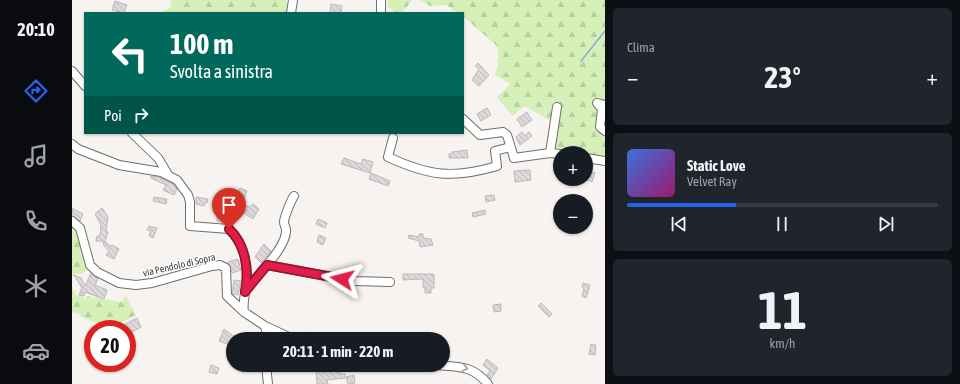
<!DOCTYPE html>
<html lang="it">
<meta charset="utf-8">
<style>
body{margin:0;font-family:"Asap Condensed",sans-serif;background:#20242c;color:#f1f3f6;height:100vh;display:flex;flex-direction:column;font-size:15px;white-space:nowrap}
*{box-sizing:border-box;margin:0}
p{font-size:13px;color:#9ea1a6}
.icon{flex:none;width:22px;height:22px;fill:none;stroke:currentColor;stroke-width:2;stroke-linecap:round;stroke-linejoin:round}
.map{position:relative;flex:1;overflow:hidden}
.side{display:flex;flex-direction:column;gap:8px;padding:8px;background:#0d0f14;width:355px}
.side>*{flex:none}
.banner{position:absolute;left:12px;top:12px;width:380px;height:122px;border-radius:0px;box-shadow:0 1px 3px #0004;background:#00695c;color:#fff;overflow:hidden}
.buttons{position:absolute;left:481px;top:146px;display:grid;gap:8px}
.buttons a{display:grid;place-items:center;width:40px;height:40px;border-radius:50%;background:#171b24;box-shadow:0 1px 3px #0004;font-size:20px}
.speed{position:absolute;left:12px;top:320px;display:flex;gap:8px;font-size:20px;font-weight:700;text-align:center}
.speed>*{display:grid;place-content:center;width:52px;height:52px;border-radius:50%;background:#171b24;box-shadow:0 1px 3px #0004;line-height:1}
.speed .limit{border:6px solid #d22;background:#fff;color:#111}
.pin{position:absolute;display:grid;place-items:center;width:34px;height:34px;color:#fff;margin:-41px -17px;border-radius:50% 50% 50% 0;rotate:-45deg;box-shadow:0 0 4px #0007}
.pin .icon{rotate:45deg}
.me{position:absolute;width:44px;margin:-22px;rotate:279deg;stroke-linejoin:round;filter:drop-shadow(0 0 3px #0008)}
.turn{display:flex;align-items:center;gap:14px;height:84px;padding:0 20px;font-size:18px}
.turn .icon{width:52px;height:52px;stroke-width:2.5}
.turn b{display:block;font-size:28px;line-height:34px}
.then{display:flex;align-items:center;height:38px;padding:0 20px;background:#0003;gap:8px;font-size:15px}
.big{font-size:30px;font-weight:700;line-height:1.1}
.side .widget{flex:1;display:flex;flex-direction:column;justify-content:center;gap:6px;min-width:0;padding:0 14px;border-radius:6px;background:#20242c}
.side .dial{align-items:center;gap:0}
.dial b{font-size:52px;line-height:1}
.song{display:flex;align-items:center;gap:12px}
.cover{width:48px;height:48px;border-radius:6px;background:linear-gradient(135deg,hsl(220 70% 55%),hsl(320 70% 35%))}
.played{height:4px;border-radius:2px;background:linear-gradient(90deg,#2563eb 35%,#363941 35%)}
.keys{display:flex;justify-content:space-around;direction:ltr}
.heat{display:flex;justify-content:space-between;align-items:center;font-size:22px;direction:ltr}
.trip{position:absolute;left:154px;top:332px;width:224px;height:40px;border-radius:20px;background:#171b24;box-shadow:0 1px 3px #0004;font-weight:700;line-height:40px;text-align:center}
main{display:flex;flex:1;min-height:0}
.tab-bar{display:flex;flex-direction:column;width:72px;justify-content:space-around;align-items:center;background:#090b0e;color:#9ea1a6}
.tab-bar .icon{width:28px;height:28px}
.tab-bar .selected{color:#2563eb}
.tab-bar b{font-size:18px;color:#f1f3f6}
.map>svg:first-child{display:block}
</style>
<main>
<nav class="tab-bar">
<b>20:10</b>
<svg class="icon selected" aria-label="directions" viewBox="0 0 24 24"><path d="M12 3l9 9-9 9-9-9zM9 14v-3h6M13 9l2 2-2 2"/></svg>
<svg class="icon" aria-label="music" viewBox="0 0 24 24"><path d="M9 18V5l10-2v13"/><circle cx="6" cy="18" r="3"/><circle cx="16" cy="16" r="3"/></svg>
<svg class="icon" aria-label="phone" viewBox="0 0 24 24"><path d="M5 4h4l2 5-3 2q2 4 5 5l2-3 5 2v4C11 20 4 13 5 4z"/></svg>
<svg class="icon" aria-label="climate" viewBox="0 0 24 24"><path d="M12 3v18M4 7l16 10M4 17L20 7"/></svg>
<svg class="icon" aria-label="car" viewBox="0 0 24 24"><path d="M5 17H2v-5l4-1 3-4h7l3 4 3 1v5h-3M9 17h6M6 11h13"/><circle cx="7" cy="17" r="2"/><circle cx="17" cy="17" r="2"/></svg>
</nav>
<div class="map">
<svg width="533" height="384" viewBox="0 0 533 384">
<defs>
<pattern id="forest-firs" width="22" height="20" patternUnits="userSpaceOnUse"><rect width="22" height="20" fill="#d6f0ba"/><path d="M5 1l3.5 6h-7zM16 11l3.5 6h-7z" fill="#b9cfa1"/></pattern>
<pattern id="building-back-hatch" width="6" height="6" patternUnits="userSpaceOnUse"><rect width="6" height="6" fill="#ddd9da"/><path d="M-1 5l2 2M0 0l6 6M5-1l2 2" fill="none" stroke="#bfbbbc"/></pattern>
</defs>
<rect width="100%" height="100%" fill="#f6f3f1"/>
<!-- forest -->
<path fill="url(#forest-firs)" d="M99 0H214L217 13H88L98 8Z
M315 0H340L330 13H324L316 7Z
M348 0H533V160L514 156V153H501L484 149 483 124 453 106 440 116 425 97 438 84 423 75 426 66V47L391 16V13L383 11 374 5 358 6Z
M0 225 9 237 16 270 7 275 5 273 0 277Z
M0 286 4 295 14 298 15 296 49 302 54 296 64 315 40 327 18 321 2 312 0 313Z"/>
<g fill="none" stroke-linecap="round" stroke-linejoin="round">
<!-- stream -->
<path stroke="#8ca7d9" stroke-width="1.5" d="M509 61 533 31"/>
</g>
<!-- building -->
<path fill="url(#building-back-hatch)" stroke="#bdb9ba" d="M43 1 55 5 52 13 40 10Z
M259 4 270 6 269 13H258Z
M406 63 417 75 407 86 400 80 407 69 403 66Z
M415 108 419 115 409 121 405 114Z
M455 112 460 120 450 127 445 119Z
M450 132 453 136 457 132 460 136 448 145 444 137Z
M395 150 396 158H377V154L381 153 380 152Z
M272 158 289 164 291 159 301 162 298 173 269 164Z
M458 170 459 180 443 182 442 171Z
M519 172 523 173 520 182 514 179 516 174 518 175Z
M299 173 318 181 316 186 297 179Z
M79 176 87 177 101 184 105 189 102 195 91 190 94 185 79 178Z
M168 188 175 191 172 199 165 196Z
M422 195 423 200 414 202 413 196Z
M82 197 95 199 94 204 81 201Z
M124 197 136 199 135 203H133L132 206 124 204Z
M181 204 187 209 181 219 169 211 171 205 177 207Z
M0 208 11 214 8 221 0 216Z
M30 208 36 217 34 231 36 232 33 242 38 246 40 245 47 249 42 259 34 255 37 251 32 246 31 241H24L25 236H28L29 225 23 214Z
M413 210 414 214 401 217 400 213Z
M145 216H156V223L145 221Z
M246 219 255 223 253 228 244 224Z
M77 226 85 228 81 238 77 236 79 231 75 230Z
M347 234H351V238L359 239 361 245 348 247 347 241 336 238 337 235 347 237Z
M247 235 254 238 251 245 245 242Z
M192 244 199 251 189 263 183 257Z
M166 259 169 270 160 273 156 262Z
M19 273 26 279 23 285 35 290 32 299 13 292 12 296 7 295 10 288 2 275 9 278 13 286Z
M331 274H362V288H359V293H353V288H351V279L331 280Z
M162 280 169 281 166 295 160 294Z
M511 283 518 285 514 298 510 296 512 289 510 287Z
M469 303 480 314 477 317 466 306Z
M429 304V311L422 312 421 305Z
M65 318 69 327 58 333 53 324Z
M152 329 161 336V346L147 341Z
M239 332 257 339H244L238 337Z
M519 344 524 345 523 355 517 354Z
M415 359 426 368 419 379 415 375 418 371 411 365Z
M139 365 147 368 145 374 137 372Z
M244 370 251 372 268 370V374H273V378L255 380 256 384H245Z
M282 375 283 383 276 384 274 377Z"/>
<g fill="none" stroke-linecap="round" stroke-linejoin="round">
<!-- minor casing -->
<g stroke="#706e6b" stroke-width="10">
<path id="minor" d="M309 0V13
M219 13 221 0
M0 71 13 86
M533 105 525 103 530 109 528 127 533 131
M391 119 408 135 431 132 435 135 442 158 478 153 488 154
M60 133 86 158 97 176
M321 138 316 157C357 176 381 179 425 166L423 151 438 147
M0 144 6 149 47 165 89 172 105 180 116 195 118 202V226L157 229C171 242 176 262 175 281 174 292 170 301 172 312
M478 153 485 107
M514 158 533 161
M0 221 8 228 18 265 25 272 47 283 64 285 80 283 140 266 148 265 154 268 155 296 172 312 193 326 196 339
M195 265C202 257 213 243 214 232 215 228 212 226 212 222 212 218 219 200 222 196
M173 291 195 265 283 281 318 282
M193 326 221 339
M194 365 196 384
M364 365C387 367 400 365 416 384"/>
</g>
<!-- minor -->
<use href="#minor" stroke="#fff" stroke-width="8"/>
</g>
<!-- one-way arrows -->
<defs><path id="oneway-chevron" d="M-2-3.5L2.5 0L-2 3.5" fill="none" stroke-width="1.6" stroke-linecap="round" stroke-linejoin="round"/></defs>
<use stroke="#9e9d9c" href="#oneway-chevron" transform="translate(393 368) rotate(13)"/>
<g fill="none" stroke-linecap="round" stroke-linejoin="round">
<!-- route casing -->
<g stroke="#92132f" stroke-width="10">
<path id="route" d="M157 229C174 245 177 270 173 292L195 265 270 279"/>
</g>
<!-- route -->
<use href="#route" stroke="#e11d48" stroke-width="7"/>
</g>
<g text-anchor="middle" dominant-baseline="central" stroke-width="3" stroke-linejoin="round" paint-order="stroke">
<!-- street labels -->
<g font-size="10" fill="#3c3b3a" stroke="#fff">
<text transform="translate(107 265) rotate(-13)">via Pendolo di Sopra</text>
</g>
</g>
</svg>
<div class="buttons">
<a>+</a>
<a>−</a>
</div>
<div class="speed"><div class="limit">20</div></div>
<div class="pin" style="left:157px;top:229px;background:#d93025"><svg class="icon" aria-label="arrive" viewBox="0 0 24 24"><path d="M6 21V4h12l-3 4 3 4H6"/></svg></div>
<svg class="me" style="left:270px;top:279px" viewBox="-20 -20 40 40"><path d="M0-17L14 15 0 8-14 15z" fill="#e11d48" stroke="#fff" stroke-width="4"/></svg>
<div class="trip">20:11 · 1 min · 220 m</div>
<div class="banner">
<div class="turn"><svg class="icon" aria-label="left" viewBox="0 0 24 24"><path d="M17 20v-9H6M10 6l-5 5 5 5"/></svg><div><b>100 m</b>Svolta a sinistra</div></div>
<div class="then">Poi<svg class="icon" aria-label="right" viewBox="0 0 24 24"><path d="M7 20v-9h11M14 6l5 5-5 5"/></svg></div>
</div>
</div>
<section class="side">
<div class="widget"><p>Clima</p>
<div class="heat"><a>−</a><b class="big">23°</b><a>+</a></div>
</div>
<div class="widget">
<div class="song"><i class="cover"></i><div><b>Static Love</b><p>Velvet Ray</p></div></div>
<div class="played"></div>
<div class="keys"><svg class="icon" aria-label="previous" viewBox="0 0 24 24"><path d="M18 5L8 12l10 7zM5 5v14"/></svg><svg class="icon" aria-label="pause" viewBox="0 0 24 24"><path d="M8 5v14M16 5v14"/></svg><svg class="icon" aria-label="next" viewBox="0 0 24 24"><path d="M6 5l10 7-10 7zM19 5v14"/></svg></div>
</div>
<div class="widget dial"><b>11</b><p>km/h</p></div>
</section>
</main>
